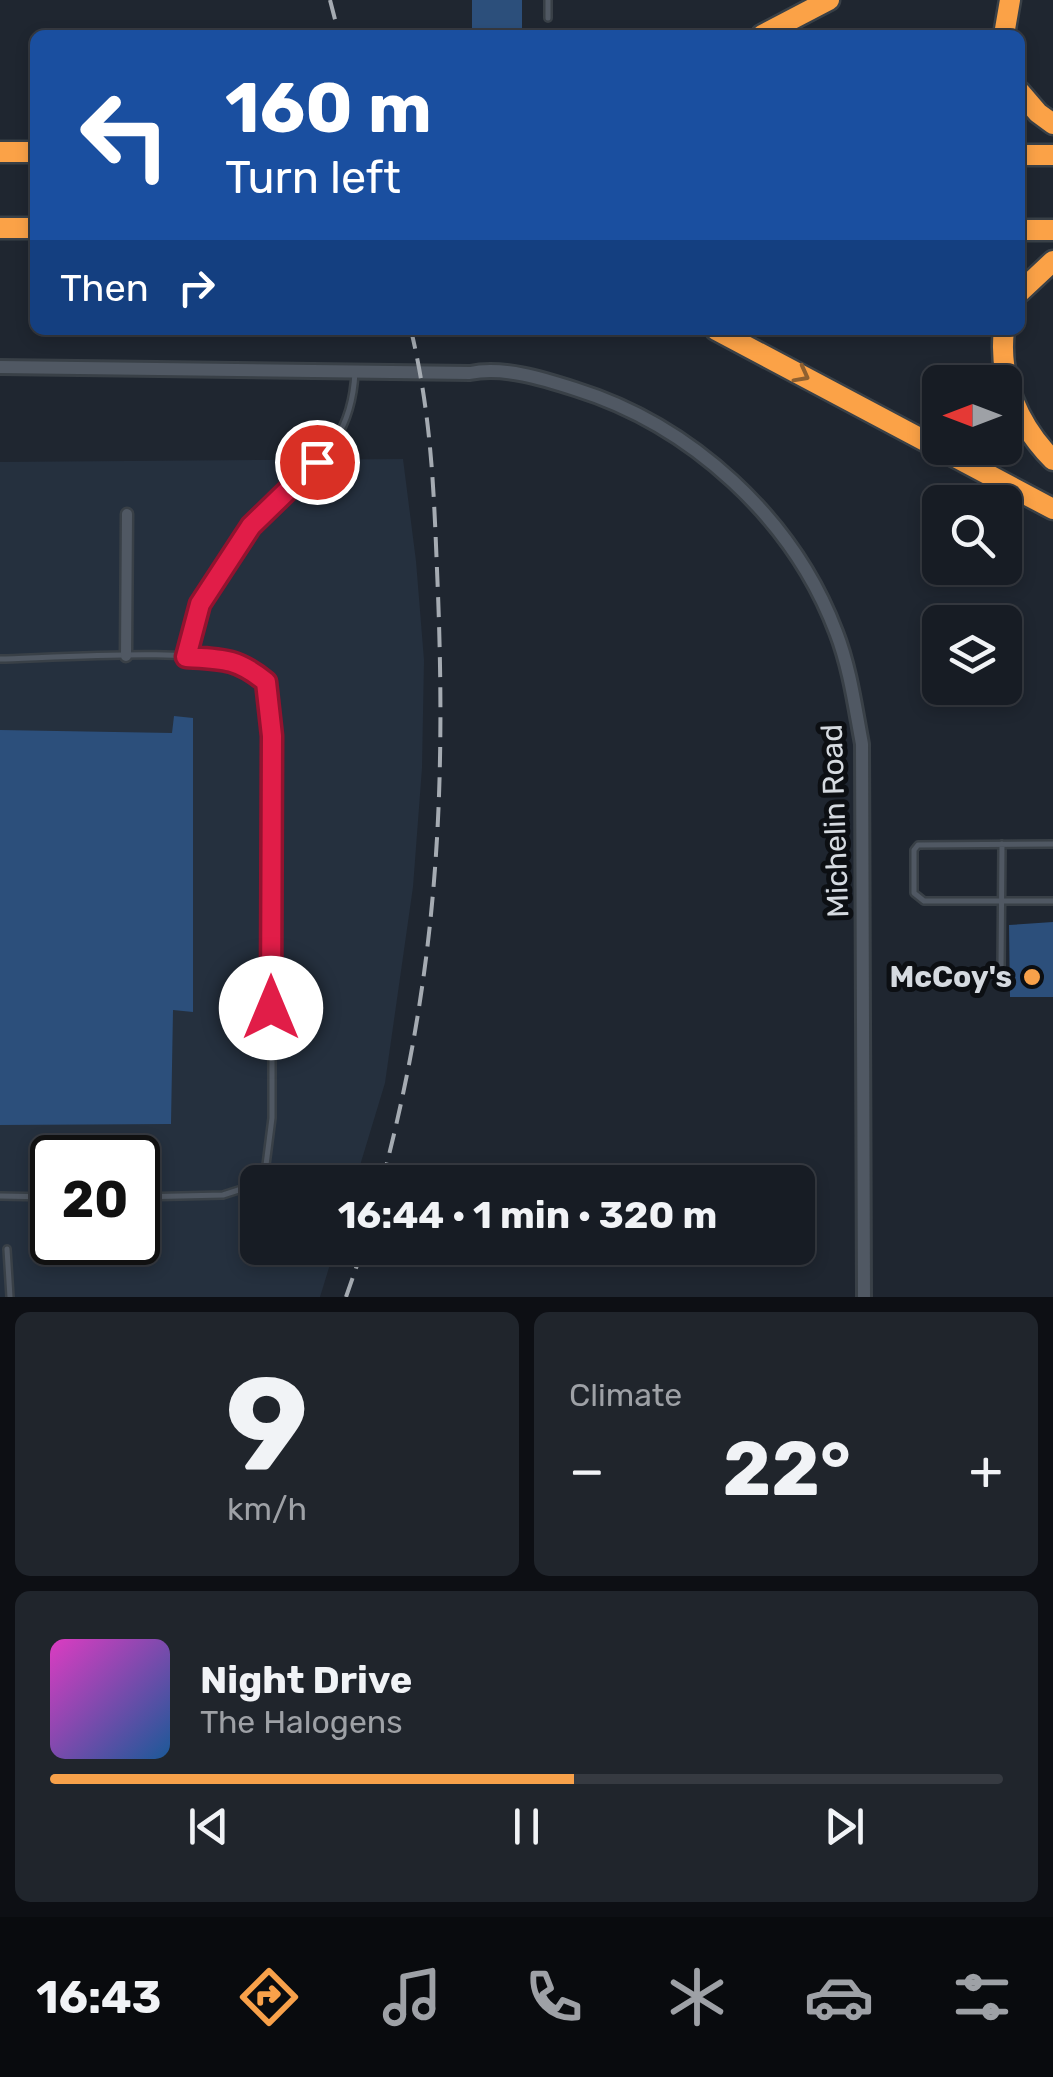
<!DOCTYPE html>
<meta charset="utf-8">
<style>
body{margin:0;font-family:Rubik,sans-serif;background:#20252c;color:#f1f3f6;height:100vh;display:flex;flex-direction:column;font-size:38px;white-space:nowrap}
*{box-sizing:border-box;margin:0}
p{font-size:32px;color:#9ea1a6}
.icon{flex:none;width:55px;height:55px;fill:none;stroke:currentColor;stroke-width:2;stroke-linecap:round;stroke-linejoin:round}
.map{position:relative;height:1297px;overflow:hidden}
.details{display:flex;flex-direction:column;gap:15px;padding:15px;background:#0d0f14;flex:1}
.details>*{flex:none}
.top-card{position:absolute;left:30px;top:30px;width:995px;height:305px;border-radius:15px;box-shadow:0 5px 15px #0003,0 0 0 2px #363a41;background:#1a4fa0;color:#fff;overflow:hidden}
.needle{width:65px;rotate:270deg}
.controls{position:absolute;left:922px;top:365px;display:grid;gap:20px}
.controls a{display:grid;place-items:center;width:100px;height:100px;border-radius:15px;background:#171c24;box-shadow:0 5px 15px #0003,0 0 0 2px #363a41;font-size:50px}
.speed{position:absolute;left:30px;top:1135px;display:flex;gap:20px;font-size:50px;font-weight:700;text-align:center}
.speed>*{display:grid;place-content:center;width:130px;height:130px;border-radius:50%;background:#171c24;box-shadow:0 5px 15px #0003,0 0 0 2px #363a41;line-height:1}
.speed .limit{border:5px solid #111;border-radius:15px;background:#fff;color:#111}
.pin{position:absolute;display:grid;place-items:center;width:85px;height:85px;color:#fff;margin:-42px;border:5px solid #fff;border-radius:50%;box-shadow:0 2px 10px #0007}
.me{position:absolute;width:110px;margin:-55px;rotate:0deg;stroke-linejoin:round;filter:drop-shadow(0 0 8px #0008)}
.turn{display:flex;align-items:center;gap:35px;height:210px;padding:0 30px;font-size:45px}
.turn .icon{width:130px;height:130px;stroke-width:2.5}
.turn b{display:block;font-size:70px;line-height:85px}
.then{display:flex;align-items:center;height:95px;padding:0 30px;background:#0003;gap:20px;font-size:38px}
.big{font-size:75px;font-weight:700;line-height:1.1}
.details .tile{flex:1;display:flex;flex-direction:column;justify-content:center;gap:15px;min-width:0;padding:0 35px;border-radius:15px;background:#20252c}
.details .dial{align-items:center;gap:0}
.dial b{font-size:130px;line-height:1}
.song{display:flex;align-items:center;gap:30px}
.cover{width:120px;height:120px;border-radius:15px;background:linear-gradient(135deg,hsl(310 70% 55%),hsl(210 70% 35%))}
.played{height:10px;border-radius:5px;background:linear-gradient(90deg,#f8a14a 55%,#363a41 55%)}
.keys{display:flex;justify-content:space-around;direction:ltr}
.heat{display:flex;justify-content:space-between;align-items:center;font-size:55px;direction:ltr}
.details .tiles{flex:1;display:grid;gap:15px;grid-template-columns:1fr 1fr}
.tile:last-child{grid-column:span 2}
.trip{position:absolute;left:240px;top:1165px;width:575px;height:100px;border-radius:15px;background:#171c24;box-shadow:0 5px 15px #0003,0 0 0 2px #363a41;font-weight:700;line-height:100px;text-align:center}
.tabs{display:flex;height:160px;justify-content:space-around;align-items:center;background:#090b0e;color:#9ea1a6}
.tabs .icon{width:70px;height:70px}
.tabs .selected{color:#f8a14a}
.tabs b{font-size:45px;color:#f1f3f6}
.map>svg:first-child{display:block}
</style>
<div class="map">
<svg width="1053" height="1297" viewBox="0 0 1053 1297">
<rect width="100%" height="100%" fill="#1f2630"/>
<!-- built -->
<path fill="#25303e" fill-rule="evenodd" d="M403 459 416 561 424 660 422 768 413 887 385 1083 355 1182H258V1248H335L320 1297H0V462ZM52 1158H138V1242H52Z"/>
<!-- building -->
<path fill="#2c4f7b" d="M472 0H522V32H472Z
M174 716 193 718V1012L173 1010 171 1124 0 1125V730L172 733Z
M1053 922V997H1010L1009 925Z"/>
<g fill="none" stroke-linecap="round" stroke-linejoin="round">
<!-- service casing -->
<g stroke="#394047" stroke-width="10">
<path id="service" d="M548 18V0
M186 657C191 640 194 621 200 605 209 585 237 543 250 526 298 469 351 458 355 372
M0 659C49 658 212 646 248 667 254 671 260 677 266 682L272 736V1118L266 1165 254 1185 223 1195 138 1197
M1053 844 918 845 914 850V893L924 901H1053
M1001 969 1002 844
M0 1196 52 1197
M7 1249 10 1297"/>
</g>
<!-- minor casing -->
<g stroke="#394047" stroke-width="15">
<path id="minor" d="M126 656 127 514"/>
</g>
<!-- tertiary casing -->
<g stroke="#394047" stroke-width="18">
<path id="tertiary" d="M0 367 470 373C503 366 544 379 575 389 691 425 793 518 836 632 850 668 855 707 862 744L864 1297"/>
</g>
<!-- motorway casing -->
<g stroke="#394047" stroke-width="25">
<path id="motorway" d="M762 35 829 0
M1004 35 1010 0
M1020 92 1038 113 1053 124
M0 152H35
M1020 155H1053
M0 228H35
M1020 230H1053
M1020 292 1053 261
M716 330 1053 509
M1004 330C998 379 1019 426 1053 460"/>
</g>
<!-- service -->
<use href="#service" stroke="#505863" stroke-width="5"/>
<!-- minor -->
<use href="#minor" stroke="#505863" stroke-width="10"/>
<!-- tertiary -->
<use href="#tertiary" stroke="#505863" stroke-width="12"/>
<!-- motorway -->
<use href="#motorway" stroke="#fba247" stroke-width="20"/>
<!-- rail -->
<path stroke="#a5abb2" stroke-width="4" stroke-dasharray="20 10" stroke-linecap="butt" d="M330 0 339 35
M382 1182C436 978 446 804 438 594 434 500 433 423 411 330
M346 1297 363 1248"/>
</g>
<!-- one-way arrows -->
<defs><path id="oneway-chevron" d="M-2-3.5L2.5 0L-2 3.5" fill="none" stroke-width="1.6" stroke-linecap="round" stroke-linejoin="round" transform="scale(2.5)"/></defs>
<use stroke="#8f6030" href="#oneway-chevron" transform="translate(802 375) rotate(28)"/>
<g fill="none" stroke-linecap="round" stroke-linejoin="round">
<!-- route casing -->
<g stroke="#92132f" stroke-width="25">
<path id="route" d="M271 1008 272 736 266 682C237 658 222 659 186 657L200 604 251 526 317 462"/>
</g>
<!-- route -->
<use href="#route" stroke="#e11d48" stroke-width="18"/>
</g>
<!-- markers -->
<circle fill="#f8a14a" stroke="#0c0f13" stroke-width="4" cx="1032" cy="977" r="10"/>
<g text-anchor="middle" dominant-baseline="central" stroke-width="10" stroke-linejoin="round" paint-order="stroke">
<!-- street labels -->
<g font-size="30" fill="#d5dae0" stroke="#0c0f13">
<text transform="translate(835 821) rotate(-92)">Michelin Road</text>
</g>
<!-- poi labels -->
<g font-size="30" font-weight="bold" fill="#d5dae0" stroke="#0c0f13" text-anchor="end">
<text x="1012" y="977">McCoy's</text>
</g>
</g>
</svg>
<div class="controls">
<a><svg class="needle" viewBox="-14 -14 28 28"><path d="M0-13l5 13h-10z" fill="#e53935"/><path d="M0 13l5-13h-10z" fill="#9ea1a6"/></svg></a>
<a><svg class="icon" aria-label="search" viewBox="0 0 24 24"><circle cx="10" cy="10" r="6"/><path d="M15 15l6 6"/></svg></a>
<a><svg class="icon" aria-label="layers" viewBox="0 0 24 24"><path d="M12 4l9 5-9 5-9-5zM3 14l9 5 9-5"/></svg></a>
</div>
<div class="speed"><div class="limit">20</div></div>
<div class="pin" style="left:317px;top:462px;background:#d93025"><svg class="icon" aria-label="arrive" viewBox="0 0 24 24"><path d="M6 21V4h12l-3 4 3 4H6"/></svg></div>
<svg class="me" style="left:271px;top:1008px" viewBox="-20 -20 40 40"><circle r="19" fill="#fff"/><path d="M0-13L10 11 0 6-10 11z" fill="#e11d48"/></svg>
<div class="trip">16:44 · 1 min · 320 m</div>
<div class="top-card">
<div class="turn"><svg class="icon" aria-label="left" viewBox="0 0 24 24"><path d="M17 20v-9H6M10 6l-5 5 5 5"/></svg><div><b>160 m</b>Turn left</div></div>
<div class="then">Then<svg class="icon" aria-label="right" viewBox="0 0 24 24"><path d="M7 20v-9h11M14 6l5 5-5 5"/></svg></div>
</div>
</div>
<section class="details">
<div class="tiles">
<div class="tile dial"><b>9</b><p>km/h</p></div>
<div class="tile"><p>Climate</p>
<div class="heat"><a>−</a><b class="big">22°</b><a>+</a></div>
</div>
<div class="tile">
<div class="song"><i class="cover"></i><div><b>Night Drive</b><p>The Halogens</p></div></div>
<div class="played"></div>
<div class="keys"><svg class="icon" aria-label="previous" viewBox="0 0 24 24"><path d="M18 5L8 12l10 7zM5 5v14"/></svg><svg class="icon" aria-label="pause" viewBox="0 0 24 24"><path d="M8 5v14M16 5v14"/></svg><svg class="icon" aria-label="next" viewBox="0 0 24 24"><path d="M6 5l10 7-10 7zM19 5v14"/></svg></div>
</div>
</div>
</section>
<nav class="tabs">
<b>16:43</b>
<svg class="icon selected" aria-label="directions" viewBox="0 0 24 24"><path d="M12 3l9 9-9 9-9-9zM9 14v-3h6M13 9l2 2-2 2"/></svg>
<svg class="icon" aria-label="music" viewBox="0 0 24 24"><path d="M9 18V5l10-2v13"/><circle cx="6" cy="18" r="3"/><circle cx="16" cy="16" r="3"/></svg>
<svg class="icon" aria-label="phone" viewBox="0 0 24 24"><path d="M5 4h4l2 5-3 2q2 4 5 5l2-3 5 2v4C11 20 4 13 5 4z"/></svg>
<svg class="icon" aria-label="climate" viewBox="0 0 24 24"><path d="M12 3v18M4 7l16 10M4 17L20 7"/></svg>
<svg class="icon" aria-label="car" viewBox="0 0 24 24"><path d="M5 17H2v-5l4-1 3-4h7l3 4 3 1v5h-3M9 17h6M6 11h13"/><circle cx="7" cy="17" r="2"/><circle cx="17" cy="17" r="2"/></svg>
<svg class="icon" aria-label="filters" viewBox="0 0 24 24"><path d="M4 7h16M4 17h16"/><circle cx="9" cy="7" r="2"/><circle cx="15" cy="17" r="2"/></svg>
</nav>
